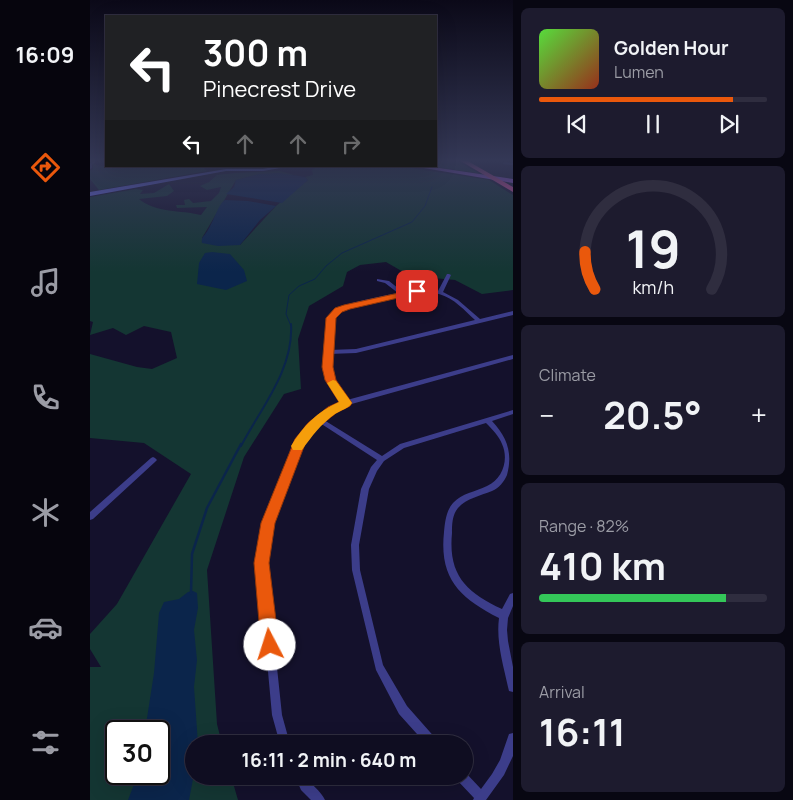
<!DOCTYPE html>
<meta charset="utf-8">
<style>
body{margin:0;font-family:Manrope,sans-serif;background:#1d1b2e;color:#f1f3f6;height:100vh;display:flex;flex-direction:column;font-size:19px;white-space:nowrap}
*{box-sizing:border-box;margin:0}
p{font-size:16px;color:#9b9ca5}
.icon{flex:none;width:28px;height:28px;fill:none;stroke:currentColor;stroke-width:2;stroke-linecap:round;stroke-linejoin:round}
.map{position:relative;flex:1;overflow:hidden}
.panel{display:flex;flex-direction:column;gap:8px;padding:8px;background:#080712;width:280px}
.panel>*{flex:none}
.guide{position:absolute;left:15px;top:15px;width:332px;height:152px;border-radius:0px;box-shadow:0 5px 20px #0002,0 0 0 1px #2f2d3f;background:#202124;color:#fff;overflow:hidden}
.speed{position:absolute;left:15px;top:720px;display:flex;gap:10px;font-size:25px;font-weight:700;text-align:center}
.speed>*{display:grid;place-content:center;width:65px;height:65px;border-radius:50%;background:#0f0d21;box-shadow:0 5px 20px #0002,0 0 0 1px #2f2d3f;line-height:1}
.speed .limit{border:2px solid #111;border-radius:8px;background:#fff;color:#111}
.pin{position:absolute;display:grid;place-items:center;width:42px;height:42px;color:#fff;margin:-21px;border-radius:10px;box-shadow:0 2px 8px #0006}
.me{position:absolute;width:55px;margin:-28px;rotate:355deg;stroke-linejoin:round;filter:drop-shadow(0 0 4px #0008)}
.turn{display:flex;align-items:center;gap:18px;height:105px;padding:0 15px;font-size:22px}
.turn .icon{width:65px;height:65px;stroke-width:2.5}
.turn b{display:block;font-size:35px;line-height:42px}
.lanes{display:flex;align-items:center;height:48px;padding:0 15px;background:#0003;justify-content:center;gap:25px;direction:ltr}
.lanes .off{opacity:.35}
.big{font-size:38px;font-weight:700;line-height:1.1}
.panel .card{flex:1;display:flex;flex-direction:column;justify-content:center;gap:8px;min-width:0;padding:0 18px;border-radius:8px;background:#1d1b2e}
.panel .dial{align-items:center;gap:0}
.dial svg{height:130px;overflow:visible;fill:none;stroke:#2f2d3f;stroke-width:7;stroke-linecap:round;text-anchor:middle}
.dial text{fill:#f1f3f6;stroke:none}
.song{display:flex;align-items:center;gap:15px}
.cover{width:60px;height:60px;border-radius:8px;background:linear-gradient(135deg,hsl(110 70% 55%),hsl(10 70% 35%))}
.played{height:5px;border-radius:2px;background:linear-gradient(90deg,#ea580c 85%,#2f2d3f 85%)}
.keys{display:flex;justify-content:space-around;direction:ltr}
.heat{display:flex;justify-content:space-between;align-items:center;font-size:28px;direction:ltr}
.charge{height:8px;border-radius:4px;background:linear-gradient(90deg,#34c759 82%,#2f2d3f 0)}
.trip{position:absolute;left:95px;top:735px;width:288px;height:50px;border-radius:25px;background:#0f0d21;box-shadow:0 5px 20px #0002,0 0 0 1px #2f2d3f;font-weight:700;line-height:50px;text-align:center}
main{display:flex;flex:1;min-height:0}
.menu{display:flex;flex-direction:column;width:90px;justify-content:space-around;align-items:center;background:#06050d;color:#9b9ca5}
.menu .icon{width:35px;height:35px}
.menu .selected{color:#ea580c}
.menu b{font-size:22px;color:#f1f3f6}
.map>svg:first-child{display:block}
</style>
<main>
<nav class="menu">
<b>16:09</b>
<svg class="icon selected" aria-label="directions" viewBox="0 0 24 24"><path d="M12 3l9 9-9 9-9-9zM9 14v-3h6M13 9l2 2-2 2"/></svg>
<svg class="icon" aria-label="music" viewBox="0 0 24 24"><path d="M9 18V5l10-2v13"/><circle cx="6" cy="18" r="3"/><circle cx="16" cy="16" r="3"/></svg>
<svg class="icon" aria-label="phone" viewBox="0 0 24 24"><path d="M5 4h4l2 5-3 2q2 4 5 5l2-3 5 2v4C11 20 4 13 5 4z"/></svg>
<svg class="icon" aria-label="climate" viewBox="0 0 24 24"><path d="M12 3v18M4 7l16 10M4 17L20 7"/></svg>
<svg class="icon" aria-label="car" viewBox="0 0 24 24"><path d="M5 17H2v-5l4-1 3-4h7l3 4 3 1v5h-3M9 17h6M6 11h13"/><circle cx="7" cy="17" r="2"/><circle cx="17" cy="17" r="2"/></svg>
<svg class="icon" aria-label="filters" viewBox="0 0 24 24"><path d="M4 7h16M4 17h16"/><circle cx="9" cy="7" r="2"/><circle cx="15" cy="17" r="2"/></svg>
</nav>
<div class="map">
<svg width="423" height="800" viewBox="0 0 423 800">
<rect width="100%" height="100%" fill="#14112c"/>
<!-- green -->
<path fill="#143633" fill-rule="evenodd" d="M346 160H365L388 173 340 166H346Z
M3 164 13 166 16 164V166H112L117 171 9 190 0 179V170L3 169Z
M229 166H308L399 180 423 195V290L392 294 365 280 332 277 320 271 315 273 296 262 270 265 257 272 253 286 219 306 208 339 211 389 194 394 154 457 117 570 127 724 132 744H104V776H141L148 800H0V667H11L0 649V634L27 604 101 474 54 443 0 438V354L47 367 62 369 87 358 81 332 54 326 36 335 23 328 0 335 3 322 0 321V197L46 189 53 190 50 194 64 193 79 184 84 191 77 196 49 199C66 213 91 210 111 215L117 207 87 208 86 205H95L94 200 99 199 103 203 121 201 129 193 131 187 117 190 110 186 119 182 127 175 144 173 190 171 204 175 171 174 146 180 112 238 150 245 186 206 218 180 215 177 223 175 222 170ZM26 731H69V774H26Z"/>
<!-- water -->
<path fill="#0b254b" d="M189 173 215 177 218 180 192 203 136 194 144 187 146 180 169 174Z
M135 200 158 201 186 206 170 220 150 245 128 246 112 243C111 238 113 237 116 233 123 224 128 204 135 200Z
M122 252 140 254 154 270 157 281 136 290 107 284 109 263 115 253Z
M98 592 103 591 107 593 108 608 104 630 107 660 104 687 108 744H104V774L99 800H38L48 774H69V731H55L64 673 69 613 74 602 89 599Z"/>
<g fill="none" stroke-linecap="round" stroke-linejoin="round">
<!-- stream-far2 -->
<path stroke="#0b254b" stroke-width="1" d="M201 326 196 314 199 295 209 286 225 279 236 266 252 253 322 222 335 206 342 187"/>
<!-- stream-far1 -->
<path stroke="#0b254b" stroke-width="2" d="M151 446C171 408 204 369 201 324"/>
<!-- stream -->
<path stroke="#0b254b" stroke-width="2.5" d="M101 593 102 554 117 508 151 444"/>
<!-- street -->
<path fill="#3c3d8a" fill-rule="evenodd" d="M5 160H9L2 165V168L0 169V163Z
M414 162 423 163V165L413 164Z
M357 274H359L361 275 353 292 368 300 390 319 423 311V315L266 353 239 354C239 374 244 385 257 400L423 355V359L258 405 244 412 234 420 292 456 310 444 423 410V414L402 421C417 437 423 453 417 475 414 482 409 488 402 491 390 496 377 498 368 508 362 515 362 525 362 533 358 575 376 592 412 609L420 594 423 593V606L418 618 417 630 418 641 423 667V692L419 691 418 687C413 664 406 641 409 618 370 598 349 579 354 532 355 522 356 511 363 503 372 493 385 492 397 486 413 479 419 459 412 444 409 436 402 429 396 423L314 448 294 461 287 471 279 489 269 545 270 570 293 665 317 706 347 740 348 744H336L309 714 286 670 262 570 261 545 271 489 281 467 287 460 230 423 224 428 212 444 182 523 176 551V563L192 715 200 744H190L182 715 168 563C168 533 181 506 192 478 199 459 205 439 220 424 229 415 241 408 252 402 245 394 239 386 236 376 231 361 233 318 247 309 251 306 257 305 262 303 277 299 292 296 308 293L295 283 287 281V279L299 281 313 292 329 290 348 291ZM329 293C336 293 343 293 349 294 364 298 375 311 385 320L266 349 239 350C240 337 241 322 250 311 275 301 302 296 329 293Z
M63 457 65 458 67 460 65 462 3 519 0 520V512L61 458Z
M423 733V756L414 775 396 800H383L384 798 367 780 366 776H374V772H375L391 789 402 774 410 760 419 734Z
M205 776H216C221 785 231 791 235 800H221L211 790Z"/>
<!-- secondary -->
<path fill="#7376ff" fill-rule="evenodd" d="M189 166H202L173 171H136L0 196V192L136 169H173Z"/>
<!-- primary -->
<path fill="#bd63ff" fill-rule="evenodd" d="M322 166H336L423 179V183Z"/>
<!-- highway -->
<path fill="#ff57af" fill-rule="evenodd" d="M369 160H376L423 187V192Z"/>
</g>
<!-- sky -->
<linearGradient id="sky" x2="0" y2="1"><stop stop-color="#0b0918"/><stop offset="0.59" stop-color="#343856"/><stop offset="1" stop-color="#343856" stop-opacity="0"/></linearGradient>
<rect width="423" height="272" fill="url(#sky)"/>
<!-- route -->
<path fill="#ea580c" stroke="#983908" d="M327 289H330V293L260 309 252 312 246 318 243 367 246 380 262 403 260 406 246 413 226 429 215 444 185 523 179 563 189 645 186 651 180 653 174 651 171 645 164 563 171 523 205 439 218 423 238 407 249 402 235 380 232 367 236 318 245 308 254 305Z"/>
<!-- slow -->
<path fill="#f59e0b" d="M243 380 246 381 262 403C258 409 251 410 245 414 231 424 222 436 212 450H203L201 446C212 427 228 411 249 402L237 383Z"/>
</svg>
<div class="speed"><div class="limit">30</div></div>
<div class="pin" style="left:327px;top:291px;background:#d93025"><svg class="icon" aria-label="arrive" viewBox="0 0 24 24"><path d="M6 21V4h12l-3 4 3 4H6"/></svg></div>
<svg class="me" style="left:180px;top:645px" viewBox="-20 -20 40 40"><circle r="19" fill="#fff"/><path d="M0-13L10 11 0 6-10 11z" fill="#ea580c"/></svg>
<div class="trip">16:11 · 2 min · 640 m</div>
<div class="guide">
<div class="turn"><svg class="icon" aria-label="left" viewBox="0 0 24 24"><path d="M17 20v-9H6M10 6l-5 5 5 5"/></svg><div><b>300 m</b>Pinecrest Drive</div></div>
<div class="lanes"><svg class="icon" aria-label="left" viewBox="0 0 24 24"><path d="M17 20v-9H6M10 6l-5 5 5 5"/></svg><svg class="icon off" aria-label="ahead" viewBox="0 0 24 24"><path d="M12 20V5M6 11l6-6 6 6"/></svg><svg class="icon off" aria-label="ahead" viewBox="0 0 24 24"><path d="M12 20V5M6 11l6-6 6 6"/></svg><svg class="icon off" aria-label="right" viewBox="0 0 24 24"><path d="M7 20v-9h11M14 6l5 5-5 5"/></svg></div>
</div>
</div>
<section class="panel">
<div class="card">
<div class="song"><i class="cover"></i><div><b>Golden Hour</b><p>Lumen</p></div></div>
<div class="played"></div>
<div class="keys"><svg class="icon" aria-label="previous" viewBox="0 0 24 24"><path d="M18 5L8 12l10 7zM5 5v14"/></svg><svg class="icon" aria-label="pause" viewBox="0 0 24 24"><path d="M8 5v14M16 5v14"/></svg><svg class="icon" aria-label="next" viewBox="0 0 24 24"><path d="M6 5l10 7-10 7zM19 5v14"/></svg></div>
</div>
<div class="card dial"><svg viewBox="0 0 100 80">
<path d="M14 69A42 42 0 1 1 86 69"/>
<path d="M14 69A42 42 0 0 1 8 46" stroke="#ea580c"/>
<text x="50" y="56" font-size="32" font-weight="700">19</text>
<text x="50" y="72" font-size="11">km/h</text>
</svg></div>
<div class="card"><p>Climate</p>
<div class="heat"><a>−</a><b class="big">20.5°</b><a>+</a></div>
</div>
<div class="card"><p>Range · 82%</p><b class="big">410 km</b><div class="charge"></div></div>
<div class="card"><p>Arrival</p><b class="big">16:11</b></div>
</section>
</main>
